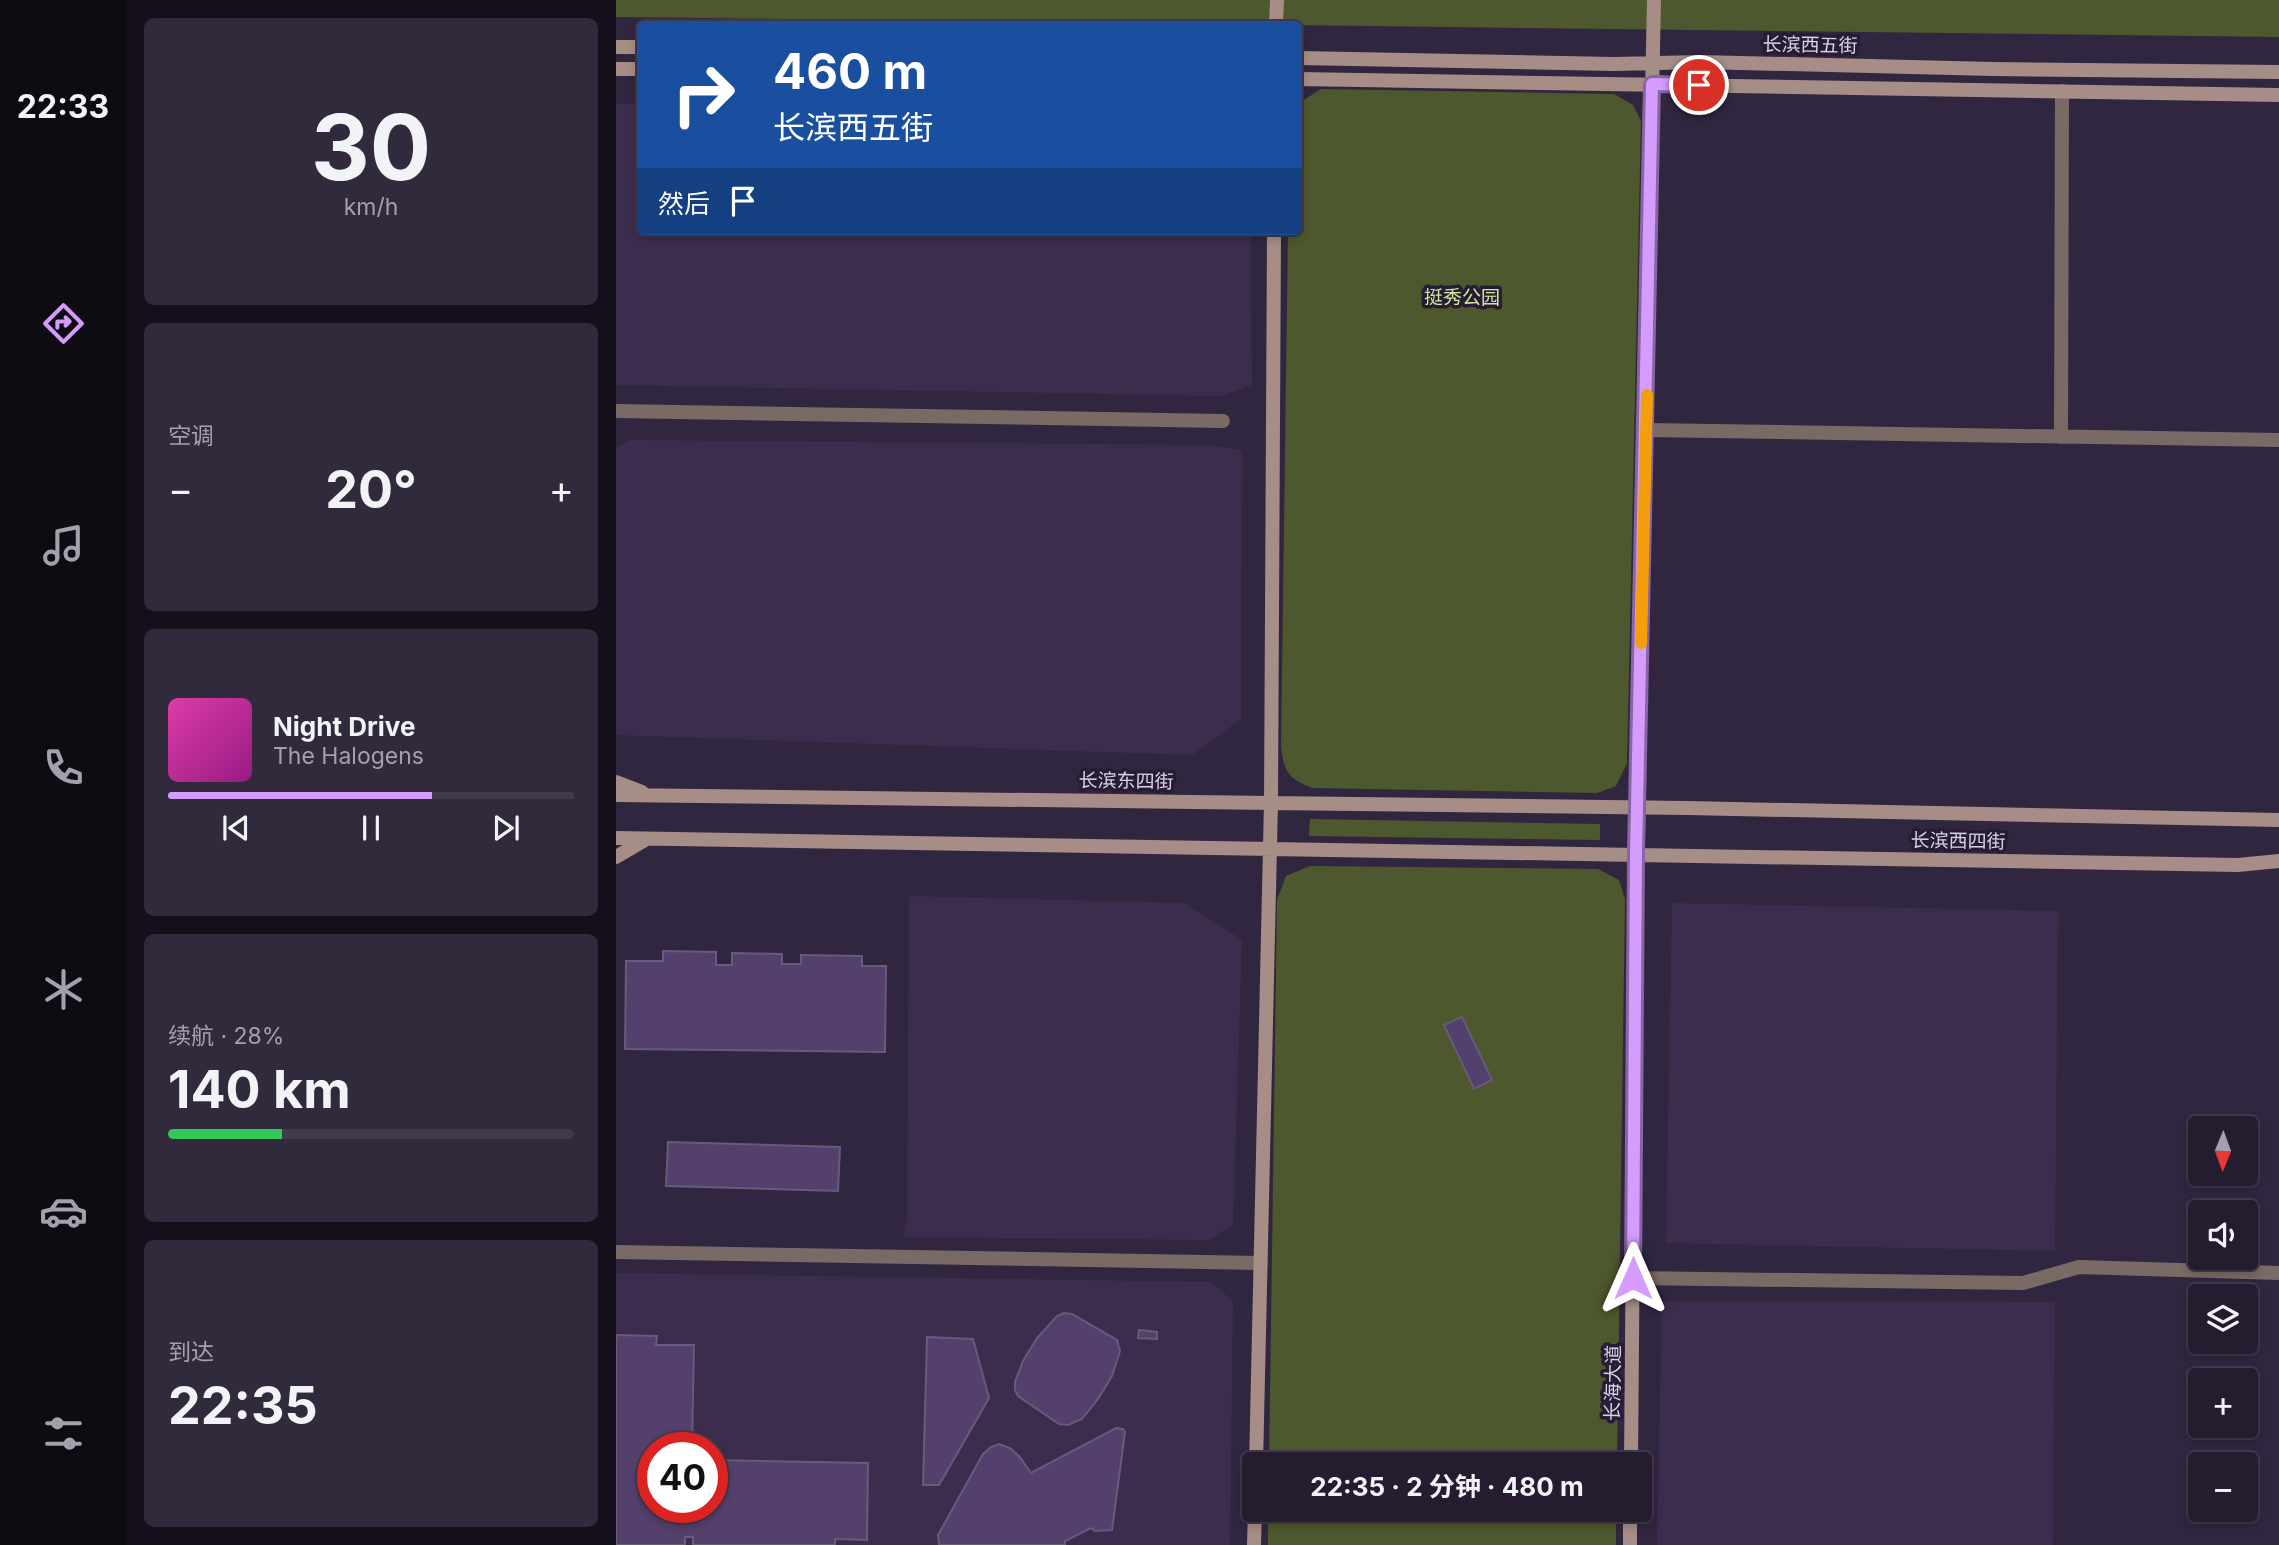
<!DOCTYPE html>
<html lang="zh">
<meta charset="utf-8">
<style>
body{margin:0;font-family:Inter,"Noto Sans SC",sans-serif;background:#31293c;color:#f1f3f6;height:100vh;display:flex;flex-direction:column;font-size:26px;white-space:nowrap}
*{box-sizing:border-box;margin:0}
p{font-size:23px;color:#a3a1ab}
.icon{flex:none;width:38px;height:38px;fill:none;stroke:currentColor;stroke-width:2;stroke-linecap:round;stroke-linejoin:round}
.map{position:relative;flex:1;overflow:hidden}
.drawer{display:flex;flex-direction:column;gap:18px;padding:18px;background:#140f1a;width:490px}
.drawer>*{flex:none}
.hud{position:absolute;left:21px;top:21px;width:665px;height:214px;border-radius:7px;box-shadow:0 4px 10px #0003,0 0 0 2px #423a4c;background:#1a4fa0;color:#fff;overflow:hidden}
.needle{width:46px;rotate:181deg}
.fabs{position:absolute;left:1572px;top:1116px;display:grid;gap:14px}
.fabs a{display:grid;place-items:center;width:70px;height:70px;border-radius:7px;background:#251c30;box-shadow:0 4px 10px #0003,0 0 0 2px #423a4c;font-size:35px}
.speed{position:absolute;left:21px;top:1432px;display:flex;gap:14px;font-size:35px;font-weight:700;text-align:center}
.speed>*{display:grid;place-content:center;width:91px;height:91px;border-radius:50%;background:#251c30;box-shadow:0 4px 10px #0003,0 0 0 2px #423a4c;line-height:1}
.speed .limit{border:10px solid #d22;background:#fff;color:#111}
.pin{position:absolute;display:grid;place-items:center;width:60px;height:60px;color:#fff;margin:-30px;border:4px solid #fff;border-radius:50%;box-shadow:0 2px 7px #0007}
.me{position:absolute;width:77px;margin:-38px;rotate:0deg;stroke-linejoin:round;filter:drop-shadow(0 0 5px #0008)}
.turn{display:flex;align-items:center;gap:24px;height:147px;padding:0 21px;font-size:32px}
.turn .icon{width:91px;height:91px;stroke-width:2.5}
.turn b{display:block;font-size:49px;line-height:60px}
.then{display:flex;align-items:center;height:66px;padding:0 21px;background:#0003;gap:14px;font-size:26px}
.big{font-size:52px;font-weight:700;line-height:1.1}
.drawer .tile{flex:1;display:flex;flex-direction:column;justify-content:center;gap:10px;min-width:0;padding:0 24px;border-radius:10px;background:#31293c}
.drawer .dial{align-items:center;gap:0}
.dial b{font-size:91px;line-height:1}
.song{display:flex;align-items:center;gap:21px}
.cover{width:84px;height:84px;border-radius:10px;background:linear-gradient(135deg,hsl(320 70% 55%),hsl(310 70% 35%))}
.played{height:7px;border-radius:4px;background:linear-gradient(90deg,#d39cfd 65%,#423a4c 65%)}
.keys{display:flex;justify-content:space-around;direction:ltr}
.heat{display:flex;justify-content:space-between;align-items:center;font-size:38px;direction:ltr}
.charge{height:10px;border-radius:5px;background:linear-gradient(90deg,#34c759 28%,#423a4c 0)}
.trip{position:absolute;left:626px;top:1452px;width:410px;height:70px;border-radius:7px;background:#251c30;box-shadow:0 4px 10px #0003,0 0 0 2px #423a4c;font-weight:700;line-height:70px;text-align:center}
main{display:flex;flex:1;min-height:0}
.tabs{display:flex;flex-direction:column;width:126px;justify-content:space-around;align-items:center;background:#0f0b13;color:#a3a1ab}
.tabs .icon{width:49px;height:49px}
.tabs .active{color:#d39cfd}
.tabs b{font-size:32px;color:#f1f3f6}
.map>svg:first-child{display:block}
</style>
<main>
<nav class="tabs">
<b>22:33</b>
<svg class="icon active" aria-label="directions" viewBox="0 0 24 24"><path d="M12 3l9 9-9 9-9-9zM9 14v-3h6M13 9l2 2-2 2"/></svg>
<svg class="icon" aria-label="music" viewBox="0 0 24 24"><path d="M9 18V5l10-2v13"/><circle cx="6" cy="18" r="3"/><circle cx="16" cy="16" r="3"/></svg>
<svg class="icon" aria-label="phone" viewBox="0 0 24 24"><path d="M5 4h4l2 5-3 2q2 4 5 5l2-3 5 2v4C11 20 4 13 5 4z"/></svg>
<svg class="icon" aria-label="climate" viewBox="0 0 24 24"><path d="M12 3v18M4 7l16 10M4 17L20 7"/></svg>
<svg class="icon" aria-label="car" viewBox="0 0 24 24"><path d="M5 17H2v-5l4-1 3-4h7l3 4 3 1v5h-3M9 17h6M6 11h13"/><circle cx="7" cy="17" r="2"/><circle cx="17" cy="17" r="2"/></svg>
<svg class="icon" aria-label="filters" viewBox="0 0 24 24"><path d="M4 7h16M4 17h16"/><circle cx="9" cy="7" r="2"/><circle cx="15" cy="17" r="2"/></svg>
</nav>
<section class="drawer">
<div class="tile dial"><b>30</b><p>km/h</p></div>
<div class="tile"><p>空调</p>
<div class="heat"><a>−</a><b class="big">20°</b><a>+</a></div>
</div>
<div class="tile">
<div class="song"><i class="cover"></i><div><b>Night Drive</b><p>The Halogens</p></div></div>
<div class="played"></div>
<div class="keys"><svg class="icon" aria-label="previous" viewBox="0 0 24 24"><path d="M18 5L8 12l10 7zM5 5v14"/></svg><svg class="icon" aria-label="pause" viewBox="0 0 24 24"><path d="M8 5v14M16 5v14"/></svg><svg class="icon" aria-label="next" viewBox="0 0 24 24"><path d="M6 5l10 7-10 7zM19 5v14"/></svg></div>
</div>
<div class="tile"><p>续航 · 28%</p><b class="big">140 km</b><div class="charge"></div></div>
<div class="tile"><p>到达</p><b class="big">22:35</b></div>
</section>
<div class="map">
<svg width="1663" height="1545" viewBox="0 0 1663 1545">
<rect width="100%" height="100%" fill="#312640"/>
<!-- built -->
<path fill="#3c2d4e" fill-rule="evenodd" d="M0 104H24V231H634L636 385 604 396 0 385Z
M14 440 593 445 626 450 625 719 576 755 0 735V448Z
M293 896 569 903 626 940 617 1225 593 1240 287 1237 291 1217Z
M1056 903 1442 911 1439 1251 1050 1243Z
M0 1273 595 1282 617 1301 614 1545H0ZM37 1447H96V1507H37Z
M1046 1301 1439 1302 1437 1545H1041Z"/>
<!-- green -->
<path fill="#4e582e" d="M0 0H1663V37L0 17Z
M705 89 998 94 1017 105 1025 121 1011 763 1000 786 981 793 696 788C672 778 669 773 665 748L672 231H682L683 103Z
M694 819 984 824V840L693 836Z
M694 866 982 869 1003 880 1009 899 1001 1465H653L661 900 670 876Z
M652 1510H1000V1545H652Z"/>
<!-- building -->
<path fill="#54406c" stroke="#675b79" stroke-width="2" d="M47 951 100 952V965H116V953L166 954V964H185V955L246 956V966H270L269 1052 9 1049 10 961H47Z
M846 1017 876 1080 858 1089 828 1025Z
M52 1142 224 1147 222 1191 50 1186Z
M448 1313 456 1314 501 1340 504 1351 496 1376 482 1399 466 1419 452 1425 443 1424 402 1396 399 1390V1382L407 1361 421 1338 441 1316Z
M523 1330 541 1332V1339L522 1338Z
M0 1335 41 1336 40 1345H78L76 1447H37V1507H96V1460L252 1463 251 1540 219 1539V1545H77V1537H69V1545H0Z
M311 1337 357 1339 373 1398 323 1485H307Z
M500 1428 507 1429 509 1432 496 1530 479 1531 475 1528 449 1541V1545H323L322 1535 367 1454 375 1447 383 1444 394 1448 403 1456 415 1473Z"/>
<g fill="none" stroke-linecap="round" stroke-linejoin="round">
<!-- street -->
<path stroke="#7a6a65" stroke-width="14" d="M0 411 607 421
M1030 430 1663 440
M1445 437 1446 91
M0 1252 645 1263
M1017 1278 1407 1283 1463 1267 1663 1273"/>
<!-- secondary -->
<path stroke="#a68d85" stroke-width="14" d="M660 24 661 0
M0 47H24
M682 58 998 64 1084 62 1377 69 1663 72
M0 69H24
M682 79 1663 95
M0 782 26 792
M0 795 1071 808 1663 820
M0 838 1622 865 1663 861
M0 857 29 840
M640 1465 655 802 658 231
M1015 1465 1020 854 1038 0
M638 1545 639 1510
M1014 1545V1510"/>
</g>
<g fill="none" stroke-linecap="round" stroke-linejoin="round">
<!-- route casing -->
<g stroke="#8965a4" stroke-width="18">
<path id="route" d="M1017 1278 1020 854 1036 84 1083 85"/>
</g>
<!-- route -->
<use href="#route" stroke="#d39cfd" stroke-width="12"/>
<!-- slow -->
<path stroke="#f59e0b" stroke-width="12" d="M1025 643 1031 395"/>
</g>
<g text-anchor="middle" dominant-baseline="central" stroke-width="7" stroke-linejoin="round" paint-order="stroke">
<!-- street labels -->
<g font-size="19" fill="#dad3e4" stroke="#271c35">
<text transform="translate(1194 45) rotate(1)">长滨西五街</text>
<text transform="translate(510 781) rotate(1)">长滨东四街</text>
<text transform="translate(1342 841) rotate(1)">长滨西四街</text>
<text transform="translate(997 1383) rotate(-89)">长海大道</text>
</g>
<!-- park labels -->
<g font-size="19" fill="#d3e798" stroke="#271c35">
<text x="846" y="297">挺秀公园</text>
</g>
</g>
</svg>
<div class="fabs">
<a><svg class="needle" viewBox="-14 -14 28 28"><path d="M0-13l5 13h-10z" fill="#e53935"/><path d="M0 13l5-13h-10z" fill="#a3a1ab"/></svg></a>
<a><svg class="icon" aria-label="sound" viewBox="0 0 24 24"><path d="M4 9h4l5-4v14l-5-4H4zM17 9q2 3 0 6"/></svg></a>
<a><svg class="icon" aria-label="layers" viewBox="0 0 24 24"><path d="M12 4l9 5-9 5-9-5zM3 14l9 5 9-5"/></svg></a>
<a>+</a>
<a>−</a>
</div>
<div class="speed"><div class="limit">40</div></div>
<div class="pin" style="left:1083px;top:85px;background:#d93025"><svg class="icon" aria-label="arrive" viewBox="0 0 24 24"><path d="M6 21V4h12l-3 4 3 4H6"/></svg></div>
<svg class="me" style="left:1017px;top:1278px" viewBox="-20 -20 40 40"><path d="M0-17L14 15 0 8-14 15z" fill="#d39cfd" stroke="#fff" stroke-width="4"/></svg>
<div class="trip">22:35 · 2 分钟 · 480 m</div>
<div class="hud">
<div class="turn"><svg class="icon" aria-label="right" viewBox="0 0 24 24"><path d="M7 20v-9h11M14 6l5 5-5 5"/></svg><div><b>460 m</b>长滨西五街</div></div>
<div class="then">然后<svg class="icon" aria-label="arrive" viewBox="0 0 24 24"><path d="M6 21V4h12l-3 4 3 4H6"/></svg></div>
</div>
</div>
</main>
